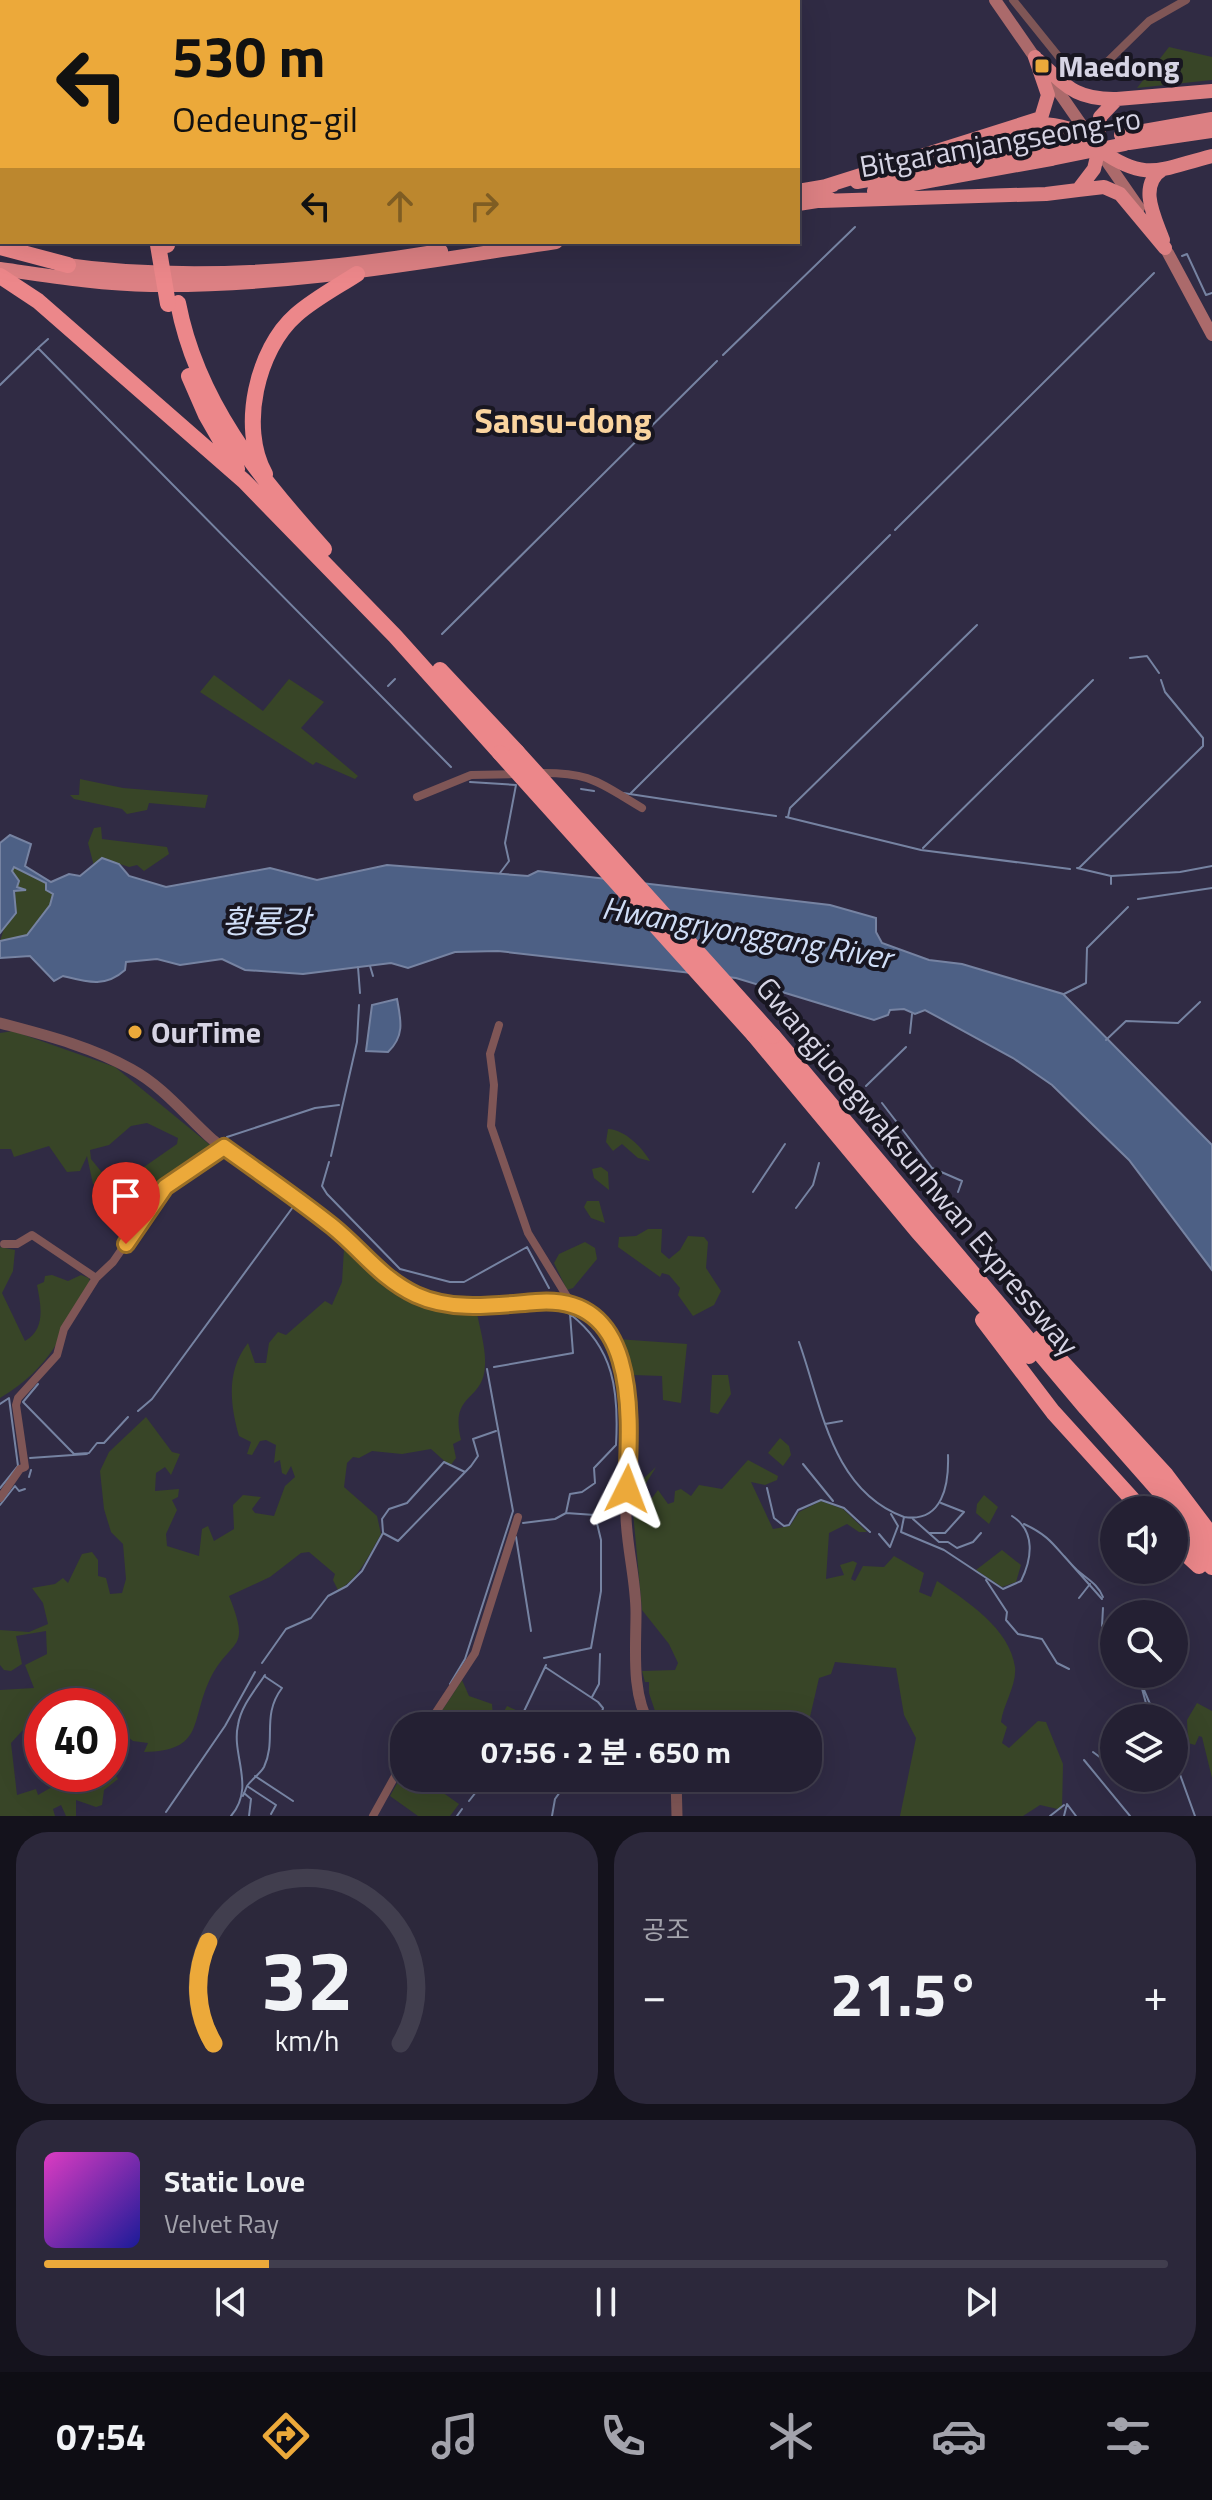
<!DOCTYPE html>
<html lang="ko">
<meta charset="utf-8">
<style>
body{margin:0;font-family:"Titillium Web","Noto Sans KR",sans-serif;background:#2c283b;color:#f1f3f6;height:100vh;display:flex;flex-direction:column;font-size:30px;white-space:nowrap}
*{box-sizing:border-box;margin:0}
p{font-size:26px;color:#a3a3ac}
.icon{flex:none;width:44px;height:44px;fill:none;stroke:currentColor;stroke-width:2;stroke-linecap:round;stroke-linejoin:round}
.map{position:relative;height:1816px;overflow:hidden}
.side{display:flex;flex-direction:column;gap:16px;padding:16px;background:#14121c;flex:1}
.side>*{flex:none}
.banner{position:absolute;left:0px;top:0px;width:800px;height:244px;box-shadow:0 8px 32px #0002,0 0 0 2px #413e4e;background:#eca93a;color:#111;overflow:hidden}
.tools{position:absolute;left:1100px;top:1496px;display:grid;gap:16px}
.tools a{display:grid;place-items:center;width:88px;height:88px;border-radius:50%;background:#242033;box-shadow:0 8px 32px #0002,0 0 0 2px #413e4e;font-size:40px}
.speed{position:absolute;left:24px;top:1688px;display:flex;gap:16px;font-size:40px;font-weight:700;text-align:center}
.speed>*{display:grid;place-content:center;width:104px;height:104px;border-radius:50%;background:#242033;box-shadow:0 8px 32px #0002,0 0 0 2px #413e4e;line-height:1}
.speed .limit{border:12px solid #d22;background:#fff;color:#111}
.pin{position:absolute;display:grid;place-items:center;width:68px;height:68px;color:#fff;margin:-82px -34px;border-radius:50% 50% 50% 0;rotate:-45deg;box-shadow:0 0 8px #0007}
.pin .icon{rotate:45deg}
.me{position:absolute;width:88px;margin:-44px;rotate:3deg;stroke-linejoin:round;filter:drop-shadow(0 0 6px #0008)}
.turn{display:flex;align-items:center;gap:28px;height:168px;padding:0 40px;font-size:36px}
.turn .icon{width:104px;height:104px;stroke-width:2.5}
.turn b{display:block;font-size:56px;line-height:68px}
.lanes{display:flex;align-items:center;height:76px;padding:0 40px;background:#0003;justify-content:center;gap:40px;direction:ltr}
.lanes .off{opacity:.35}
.big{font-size:60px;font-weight:700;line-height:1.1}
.side .card{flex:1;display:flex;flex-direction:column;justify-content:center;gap:12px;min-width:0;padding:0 28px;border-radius:32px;background:#2c283b}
.side .dial{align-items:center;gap:0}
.dial svg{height:208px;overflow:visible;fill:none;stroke:#413e4e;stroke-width:7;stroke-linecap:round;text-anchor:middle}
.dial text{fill:#f1f3f6;stroke:none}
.song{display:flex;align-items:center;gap:24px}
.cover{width:96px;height:96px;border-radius:12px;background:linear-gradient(135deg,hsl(310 70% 55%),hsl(240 70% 35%))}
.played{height:8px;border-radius:4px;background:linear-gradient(90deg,#eca93a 20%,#413e4e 20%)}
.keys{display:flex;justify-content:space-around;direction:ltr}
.heat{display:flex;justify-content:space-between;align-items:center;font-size:44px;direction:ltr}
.side .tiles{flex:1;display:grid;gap:16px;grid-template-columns:1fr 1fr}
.card:last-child{grid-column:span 2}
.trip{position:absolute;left:390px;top:1712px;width:432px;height:80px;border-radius:32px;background:#242033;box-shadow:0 8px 32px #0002,0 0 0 2px #413e4e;font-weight:700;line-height:80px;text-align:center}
.tabs{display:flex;height:128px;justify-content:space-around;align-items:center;background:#0e0d14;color:#a3a3ac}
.tabs .icon{width:56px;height:56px}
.tabs .on{color:#eca93a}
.tabs b{font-size:36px;color:#f1f3f6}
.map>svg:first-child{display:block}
</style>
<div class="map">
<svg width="1212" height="1816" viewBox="0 0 1212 1816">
<rect width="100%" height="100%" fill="#302b44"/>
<!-- green -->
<path fill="#384527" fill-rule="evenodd" d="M1169 47 1212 57V80L1137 88Z
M214 675 263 711 289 679 324 702 301 728 358 776 355 779 316 762 313 765 200 692Z
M80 779 123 788 208 795 205 808 149 803 147 810 127 814 122 809 74 799 70 795H79Z
M101 827 102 839 167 847 169 854 144 871 137 865 129 867 102 858 94 866 88 843 94 828Z
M14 866 46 883 53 893 50 905 27 935 0 941 17 888 12 871Z
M13 1031 115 1067 215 1149 163 1182 141 1207 116 1202V1190L93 1184 87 1156 80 1171 67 1172 49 1146 14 1157 11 1149H0V1033ZM147 1123 178 1138 177 1144 131 1176 104 1175 91 1159 90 1150 109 1145 131 1126Z
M608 1129C625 1130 642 1147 650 1161L638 1158 622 1144 613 1151 606 1142Z
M601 1167 608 1172 609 1190 594 1178 592 1169Z
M587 1201H599L605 1223 591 1218 584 1207Z
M648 1229H662L661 1252 669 1259 680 1250 688 1236 704 1237 708 1242 706 1268 721 1291 714 1305 693 1316 678 1295 680 1288 669 1275 662 1273 660 1277 618 1247 619 1237 636 1236Z
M585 1242 595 1248 597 1259 573 1288 567 1290 554 1263 559 1254Z
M0 1247 15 1250 13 1271 2 1293 25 1341C46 1329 41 1306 37 1285L44 1282 45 1276 52 1275 68 1281 81 1275 89 1278 90 1283C62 1334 52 1367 0 1398Z
M344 1249C385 1292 417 1309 477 1313 480 1329 486 1349 485 1365 484 1403 449 1391 461 1440L453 1444 456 1458 450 1466 431 1449 402 1454 372 1451 359 1458 353 1457 347 1463 344 1487 377 1516 381 1534C370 1553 358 1580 338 1590L333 1580 335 1574 309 1552 301 1553 270 1577 229 1596C252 1653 231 1637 210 1679 190 1721 205 1751 144 1752L148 1743 133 1741 110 1723V1706H74L72 1703 70 1706H42V1720L22 1731 11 1743 17 1795 36 1789 38 1795 59 1783 55 1774H86L87 1782 93 1783 95 1774H110V1766L118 1779 104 1790 102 1805 96 1807 76 1800V1816H66L61 1805 53 1809 55 1816H0V1690L34 1688 25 1665 47 1654 46 1631 16 1636 22 1664 11 1671 4 1670 0 1665V1630L29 1632 48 1624 43 1603 32 1588 55 1584 63 1578 68 1583 82 1554 92 1552 98 1560V1576L106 1578 110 1594 122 1593 126 1579 123 1544 111 1532 104 1509 100 1471 109 1452 146 1417 172 1452 180 1454 171 1475 165 1467 156 1473 155 1491 179 1489 178 1497 172 1500 177 1510 166 1534 167 1546 199 1556 202 1529 208 1526 214 1541 234 1529 233 1505 243 1495 261 1497 252 1509 255 1513 274 1516 285 1486 295 1477 291 1466 286 1475 282 1473 280 1460 274 1463 276 1445 266 1440 260 1441 252 1455 247 1454 251 1442 239 1436C230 1404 226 1371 248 1343L255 1363H266L269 1343 278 1332 286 1335 325 1301 332 1305 342 1282Z
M617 1339 687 1344 681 1403 663 1400 662 1376 633 1375Z
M712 1375H728L731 1394 718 1414 710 1412Z
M780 1438 789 1446 791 1455 783 1466 768 1453Z
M748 1460 778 1476 777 1480 765 1485 751 1482 773 1529 790 1526 799 1512 821 1501 843 1509 867 1532H859L847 1524 829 1533 826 1579 844 1575 840 1565 853 1561 857 1563 851 1579 855 1581 863 1566 884 1567 894 1556 924 1573 919 1592 931 1597 937 1581C967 1601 1010 1629 1015 1667 1017 1685 1003 1705 1001 1722L1007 1727 1002 1743 1009 1748 1038 1721 1046 1722 1063 1764 1062 1810 1040 1805 1023 1816H900L916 1738 904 1715 896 1668 835 1662 831 1674 819 1678 809 1721 774 1722 771 1726H660L649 1693V1682H645L642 1671 675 1670 678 1663 669 1644 642 1610 631 1490 656 1467 642 1490 649 1502 658 1490 668 1504 674 1502 675 1491 681 1489 691 1496 699 1485 722 1489Z
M984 1495 998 1507 989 1524 976 1513 977 1504Z
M1002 1550 1021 1565 1016 1582 1002 1587 976 1570Z
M462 1680 469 1696 492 1704 493 1718 503 1713 507 1706 518 1711 510 1726H432Z
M1197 1703 1212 1711V1778L1202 1737 1199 1736 1195 1745 1188 1743 1187 1720Z
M404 1771V1778H422L459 1804 450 1816H418L390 1796Z
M432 1778H464V1786L457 1791Z"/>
<!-- water -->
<path fill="#4d6085" stroke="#7683a2" stroke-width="2" d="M10 835 31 844 25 866 51 882 69 874 80 876 102 858 119 864 129 876 166 887 270 868 317 880 387 865 528 876 538 871 830 905 876 918V932L882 943 929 960 962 964 1063 994 1212 1145V1270L1129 1160 1052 1085 1013 1058 925 1010 915 1014 904 1009 890 1010 888 1015 874 1020 736 978 498 951 455 952 408 968 391 963 303 974 245 970 222 959 180 965 157 959 126 962 125 970C105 988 87 982 63 976L54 981 30 956 0 958V941L27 935 50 905 53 894 46 890V883L14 867 12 871 19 881 17 887 26 890 14 891 16 913 0 933V843Z
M397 999C401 1020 405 1036 388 1052L366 1051 372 1005Z"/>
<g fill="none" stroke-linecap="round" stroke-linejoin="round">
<!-- stream -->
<path stroke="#7683a2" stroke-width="2" d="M35 2 37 0
M383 2 385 0
M0 38 2 36
M1182 256 1187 254 1206 295 1212 293
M38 348 48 339
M723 355 855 227
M0 385 38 348 451 767
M895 530 1154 273
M442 634 717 361
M1130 658 1147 656 1159 673
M388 686 395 679
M470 782 516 785 505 843 509 861 500 873
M581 789 594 791
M623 793 776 816
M630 794 890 535
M786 817 921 850 1070 869
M788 817 790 808 977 625
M923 848 1093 680
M1077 868 1111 876V884
M1079 868 1203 746V738L1165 692 1161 680
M1111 876 1180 872 1212 866
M1138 899 1212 888
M370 966 373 976
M358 967 360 993
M1064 994 1086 983 1087 948 1128 907
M788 1028 857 1104
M910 1033 912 1014
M1106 1040 1126 1021 1178 1023 1200 1002
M866 1086 906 1047
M882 1103 932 1168 962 1181 958 1192
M227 1137 315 1108 339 1105
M331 1156 357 1042 359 1005
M329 1162 322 1186 327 1194 400 1269 450 1282H464L527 1247 549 1288
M753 1192 785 1144
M796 1208 813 1185 819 1163
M799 1342C822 1406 831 1490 904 1517L901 1532 944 1550 1003 1589 1021 1581C1032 1559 1036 1531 1012 1516
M494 1367 573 1353 570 1314 559 1309
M38 1384 23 1402 74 1454 89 1453 97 1443H104L128 1417
M0 1404 9 1398 18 1466 0 1488
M138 1411 152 1399 293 1207
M825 1424 842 1421
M30 1458 87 1454
M803 1464 833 1501
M29 1477 31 1470
M767 1488 774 1518 784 1526 789 1525 798 1510 821 1500 844 1508 870 1532
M0 1505 15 1486 19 1491 25 1489
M904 1517C943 1523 949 1484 948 1455
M913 1519 939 1542H948L957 1548 973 1542 981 1533
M523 1523 555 1519 566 1513 570 1494 582 1492 595 1483 594 1468 616 1445C619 1391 614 1348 570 1314
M1024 1524C1053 1537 1056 1550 1077 1570 1087 1579 1098 1584 1103 1597
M383 1532 382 1519 389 1509 407 1503 444 1462 465 1472
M929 1533H945L964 1512 941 1503
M879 1534 890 1547 898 1526 891 1514
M516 1537 531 1631
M1064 1556 1102 1599
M986 1580 1007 1612 1006 1620 1018 1634 1042 1639 1057 1663 1069 1669
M1079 1598 1090 1584
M1103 1608 1102 1626 1114 1636
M544 1658 591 1648 601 1591V1540L595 1515 566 1513
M262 1663 286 1629 311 1618 328 1596 347 1586 362 1571 383 1533 398 1541 471 1466 478 1456 473 1439 496 1431
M545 1667 598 1702 603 1708 599 1726
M1138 1674 1150 1718
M450 1684 465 1659 513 1511 487 1369
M1144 1690 1156 1718
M592 1697 599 1684 600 1654
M517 1726 546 1665
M1093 1752 1101 1758 1114 1760
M404 1756V1755
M1174 1758 1195 1816
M1084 1760 1130 1816
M255 1776 293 1801
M247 1786C252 1779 260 1774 264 1767 277 1739 261 1716 282 1688L264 1676
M244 1793 251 1799 249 1816
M243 1796 247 1786 276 1805 271 1814
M469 1801 487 1778
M166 1812 225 1726 255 1672
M231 1816C256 1787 231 1755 238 1725 241 1706 255 1690 265 1675
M457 1816 462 1809
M552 1816 555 1799 570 1778
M1050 1816 1064 1805
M1064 1816 1067 1804 1076 1816"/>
<!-- minor -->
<path stroke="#7f5656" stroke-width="8" d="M1013 0 1067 67 1079 73 1102 67 1149 21 1186 0
M537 773C591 772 598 782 642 808
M417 797 471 775 516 774
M499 1025 490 1054 494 1085 491 1126 528 1233 571 1303
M4 1244H17L32 1235 96 1278 113 1262 165 1187 224 1147
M0 1498 20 1469 25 1467 16 1405 18 1398 57 1355 64 1329 96 1278
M427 1726 475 1653 518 1517
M373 1816 404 1760"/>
<!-- tertiary -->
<path stroke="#7f5656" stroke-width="11" d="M0 1023C45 1035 90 1046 131 1069 164 1087 186 1116 213 1140 250 1171 293 1196 331 1226 367 1254 389 1292 437 1303 512 1318 583 1264 621 1360 641 1410 624 1466 626 1517 627 1549 636 1581 636 1613 636 1650 631 1693 650 1726
M676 1778 677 1816"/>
<!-- secondary -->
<path stroke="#ab6a6b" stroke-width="12" d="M995 0 1139 208
M1168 253 1212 335"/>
<!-- trunk -->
<path stroke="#dc8083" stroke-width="14" d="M1038 60C1067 87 1076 100 1117 99
M1033 124C1061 123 1076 129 1098 146
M1121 135 1212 119
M1129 143 1212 131
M1098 145 1100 117 1117 99 1212 91
M1100 150C1147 183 1160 169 1212 156
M857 182 1050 149
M826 186 1041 118 1048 95 1035 57
M1078 190 1104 187 1120 194 1165 248
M798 191 833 185
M874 191 1051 159
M821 201 1046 194 1078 190 1094 169 1099 148
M798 204 830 199
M1163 240C1155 218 1137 185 1163 169
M59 264C181 282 320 271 441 251
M0 269C50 276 101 284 151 285 288 287 421 262 556 242"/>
<!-- motorway -->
<path stroke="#ec878a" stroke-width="16" d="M0 62 2 63
M0 79H2
M166 242 167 245
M0 247 68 265
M0 276 38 301 244 481 395 636 500 753
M178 303C197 402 258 476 324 549
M189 376 206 415 237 469
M265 474C239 428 257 349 296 315 314 299 337 287 357 274
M440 670 517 752
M754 1035 918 1232 1029 1356
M773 1036 1086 1408 1212 1551
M983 1320 1053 1412 1142 1510
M1040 1338 1166 1475 1212 1536
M1174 1543 1199 1566
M1193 1545 1212 1567"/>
<!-- trunk-bridge -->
<path stroke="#dc8083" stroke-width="14" d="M1050 149 1093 141
M1051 159 1125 144"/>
<!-- motorway-bridge -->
<path stroke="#ec878a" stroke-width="16" d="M158 245 168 304
M517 752 773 1036
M500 753 754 1035"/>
</g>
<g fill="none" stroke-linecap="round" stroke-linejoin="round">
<!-- route casing -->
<g stroke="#996e26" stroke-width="20">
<path id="route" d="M126 1244 165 1187 224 1147C260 1173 297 1198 332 1226 362 1250 380 1278 416 1295 453 1312 496 1305 536 1302 641 1293 630 1419 627 1489"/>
</g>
<!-- route -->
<use href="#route" stroke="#eca93a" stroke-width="14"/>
</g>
<!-- markers -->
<g fill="#eca93a" stroke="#181621" stroke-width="3">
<rect x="1034" y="58" width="16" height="16" rx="4"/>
<circle cx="135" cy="1032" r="8"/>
</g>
<g text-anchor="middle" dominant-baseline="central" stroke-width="8" stroke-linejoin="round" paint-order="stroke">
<!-- poi labels -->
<g font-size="30" font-weight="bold" fill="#d6d4e4" stroke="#181621" text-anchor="start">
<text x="1058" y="66">Maedong</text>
<text x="151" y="1032">OurTime</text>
</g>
<!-- street labels -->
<g font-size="30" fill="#d6d4e4" stroke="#181621">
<text transform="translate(1000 142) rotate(-10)">Bitgaramjangseong-ro</text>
<text transform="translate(918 1166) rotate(50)">Gwangjuoegwaksunhwan Expressway</text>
</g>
<!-- water labels -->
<g font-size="32" font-style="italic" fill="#cfddf6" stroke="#181621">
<text x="266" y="921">황룡강</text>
<text transform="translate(747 932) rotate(10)">Hwangryonggang River</text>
</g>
<!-- quarter labels -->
<g font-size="34" font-weight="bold" fill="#fad49f" stroke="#181621">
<text x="563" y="420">Sansu-dong</text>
</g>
</g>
</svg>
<div class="tools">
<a><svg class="icon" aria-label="sound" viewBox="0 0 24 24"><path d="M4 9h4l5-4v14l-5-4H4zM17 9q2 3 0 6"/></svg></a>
<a><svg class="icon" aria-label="search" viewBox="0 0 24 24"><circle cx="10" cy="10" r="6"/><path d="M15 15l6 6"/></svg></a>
<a><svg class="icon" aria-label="layers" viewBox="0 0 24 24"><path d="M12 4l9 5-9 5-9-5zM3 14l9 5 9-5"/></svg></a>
</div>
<div class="speed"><div class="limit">40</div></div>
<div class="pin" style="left:126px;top:1244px;background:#d93025"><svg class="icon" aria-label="arrive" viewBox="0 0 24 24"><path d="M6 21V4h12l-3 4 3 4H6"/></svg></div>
<svg class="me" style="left:627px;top:1489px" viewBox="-20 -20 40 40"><path d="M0-17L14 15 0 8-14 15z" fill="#eca93a" stroke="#fff" stroke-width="4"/></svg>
<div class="trip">07:56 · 2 분 · 650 m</div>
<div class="banner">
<div class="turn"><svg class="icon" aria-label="left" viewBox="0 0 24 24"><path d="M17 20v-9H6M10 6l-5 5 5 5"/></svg><div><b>530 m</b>Oedeung-gil</div></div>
<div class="lanes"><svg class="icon" aria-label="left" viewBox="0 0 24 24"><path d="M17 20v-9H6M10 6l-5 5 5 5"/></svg><svg class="icon off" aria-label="ahead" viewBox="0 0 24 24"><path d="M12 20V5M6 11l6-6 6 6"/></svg><svg class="icon off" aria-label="right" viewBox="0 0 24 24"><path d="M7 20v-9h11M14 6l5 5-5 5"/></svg></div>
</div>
</div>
<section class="side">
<div class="tiles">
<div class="card dial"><svg viewBox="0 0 100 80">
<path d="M14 69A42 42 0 1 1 86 69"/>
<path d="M14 69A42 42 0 0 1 12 30" stroke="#eca93a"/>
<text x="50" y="56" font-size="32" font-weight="700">32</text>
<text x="50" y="72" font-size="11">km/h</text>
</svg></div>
<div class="card"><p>공조</p>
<div class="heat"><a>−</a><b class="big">21.5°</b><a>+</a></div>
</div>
<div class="card">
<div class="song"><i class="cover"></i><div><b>Static Love</b><p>Velvet Ray</p></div></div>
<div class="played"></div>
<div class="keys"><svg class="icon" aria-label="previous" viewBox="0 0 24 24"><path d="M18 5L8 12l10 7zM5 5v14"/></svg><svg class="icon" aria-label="pause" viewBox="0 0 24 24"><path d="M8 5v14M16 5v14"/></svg><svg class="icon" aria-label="next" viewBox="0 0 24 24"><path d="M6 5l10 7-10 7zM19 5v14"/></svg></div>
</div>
</div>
</section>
<nav class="tabs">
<b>07:54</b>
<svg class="icon on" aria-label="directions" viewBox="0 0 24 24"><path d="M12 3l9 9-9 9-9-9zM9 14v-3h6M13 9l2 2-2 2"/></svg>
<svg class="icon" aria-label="music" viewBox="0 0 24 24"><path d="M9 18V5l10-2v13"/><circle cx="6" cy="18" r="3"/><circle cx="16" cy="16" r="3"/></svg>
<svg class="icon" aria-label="phone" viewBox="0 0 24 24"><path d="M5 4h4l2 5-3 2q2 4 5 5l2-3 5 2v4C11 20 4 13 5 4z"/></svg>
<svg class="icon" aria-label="climate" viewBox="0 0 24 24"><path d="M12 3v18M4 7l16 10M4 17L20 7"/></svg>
<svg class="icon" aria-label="car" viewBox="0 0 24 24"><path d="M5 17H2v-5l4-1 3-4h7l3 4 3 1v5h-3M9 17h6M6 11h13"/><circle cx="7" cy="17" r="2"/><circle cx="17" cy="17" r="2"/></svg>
<svg class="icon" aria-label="filters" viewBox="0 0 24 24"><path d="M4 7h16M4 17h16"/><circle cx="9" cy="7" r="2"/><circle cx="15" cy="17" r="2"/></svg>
</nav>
